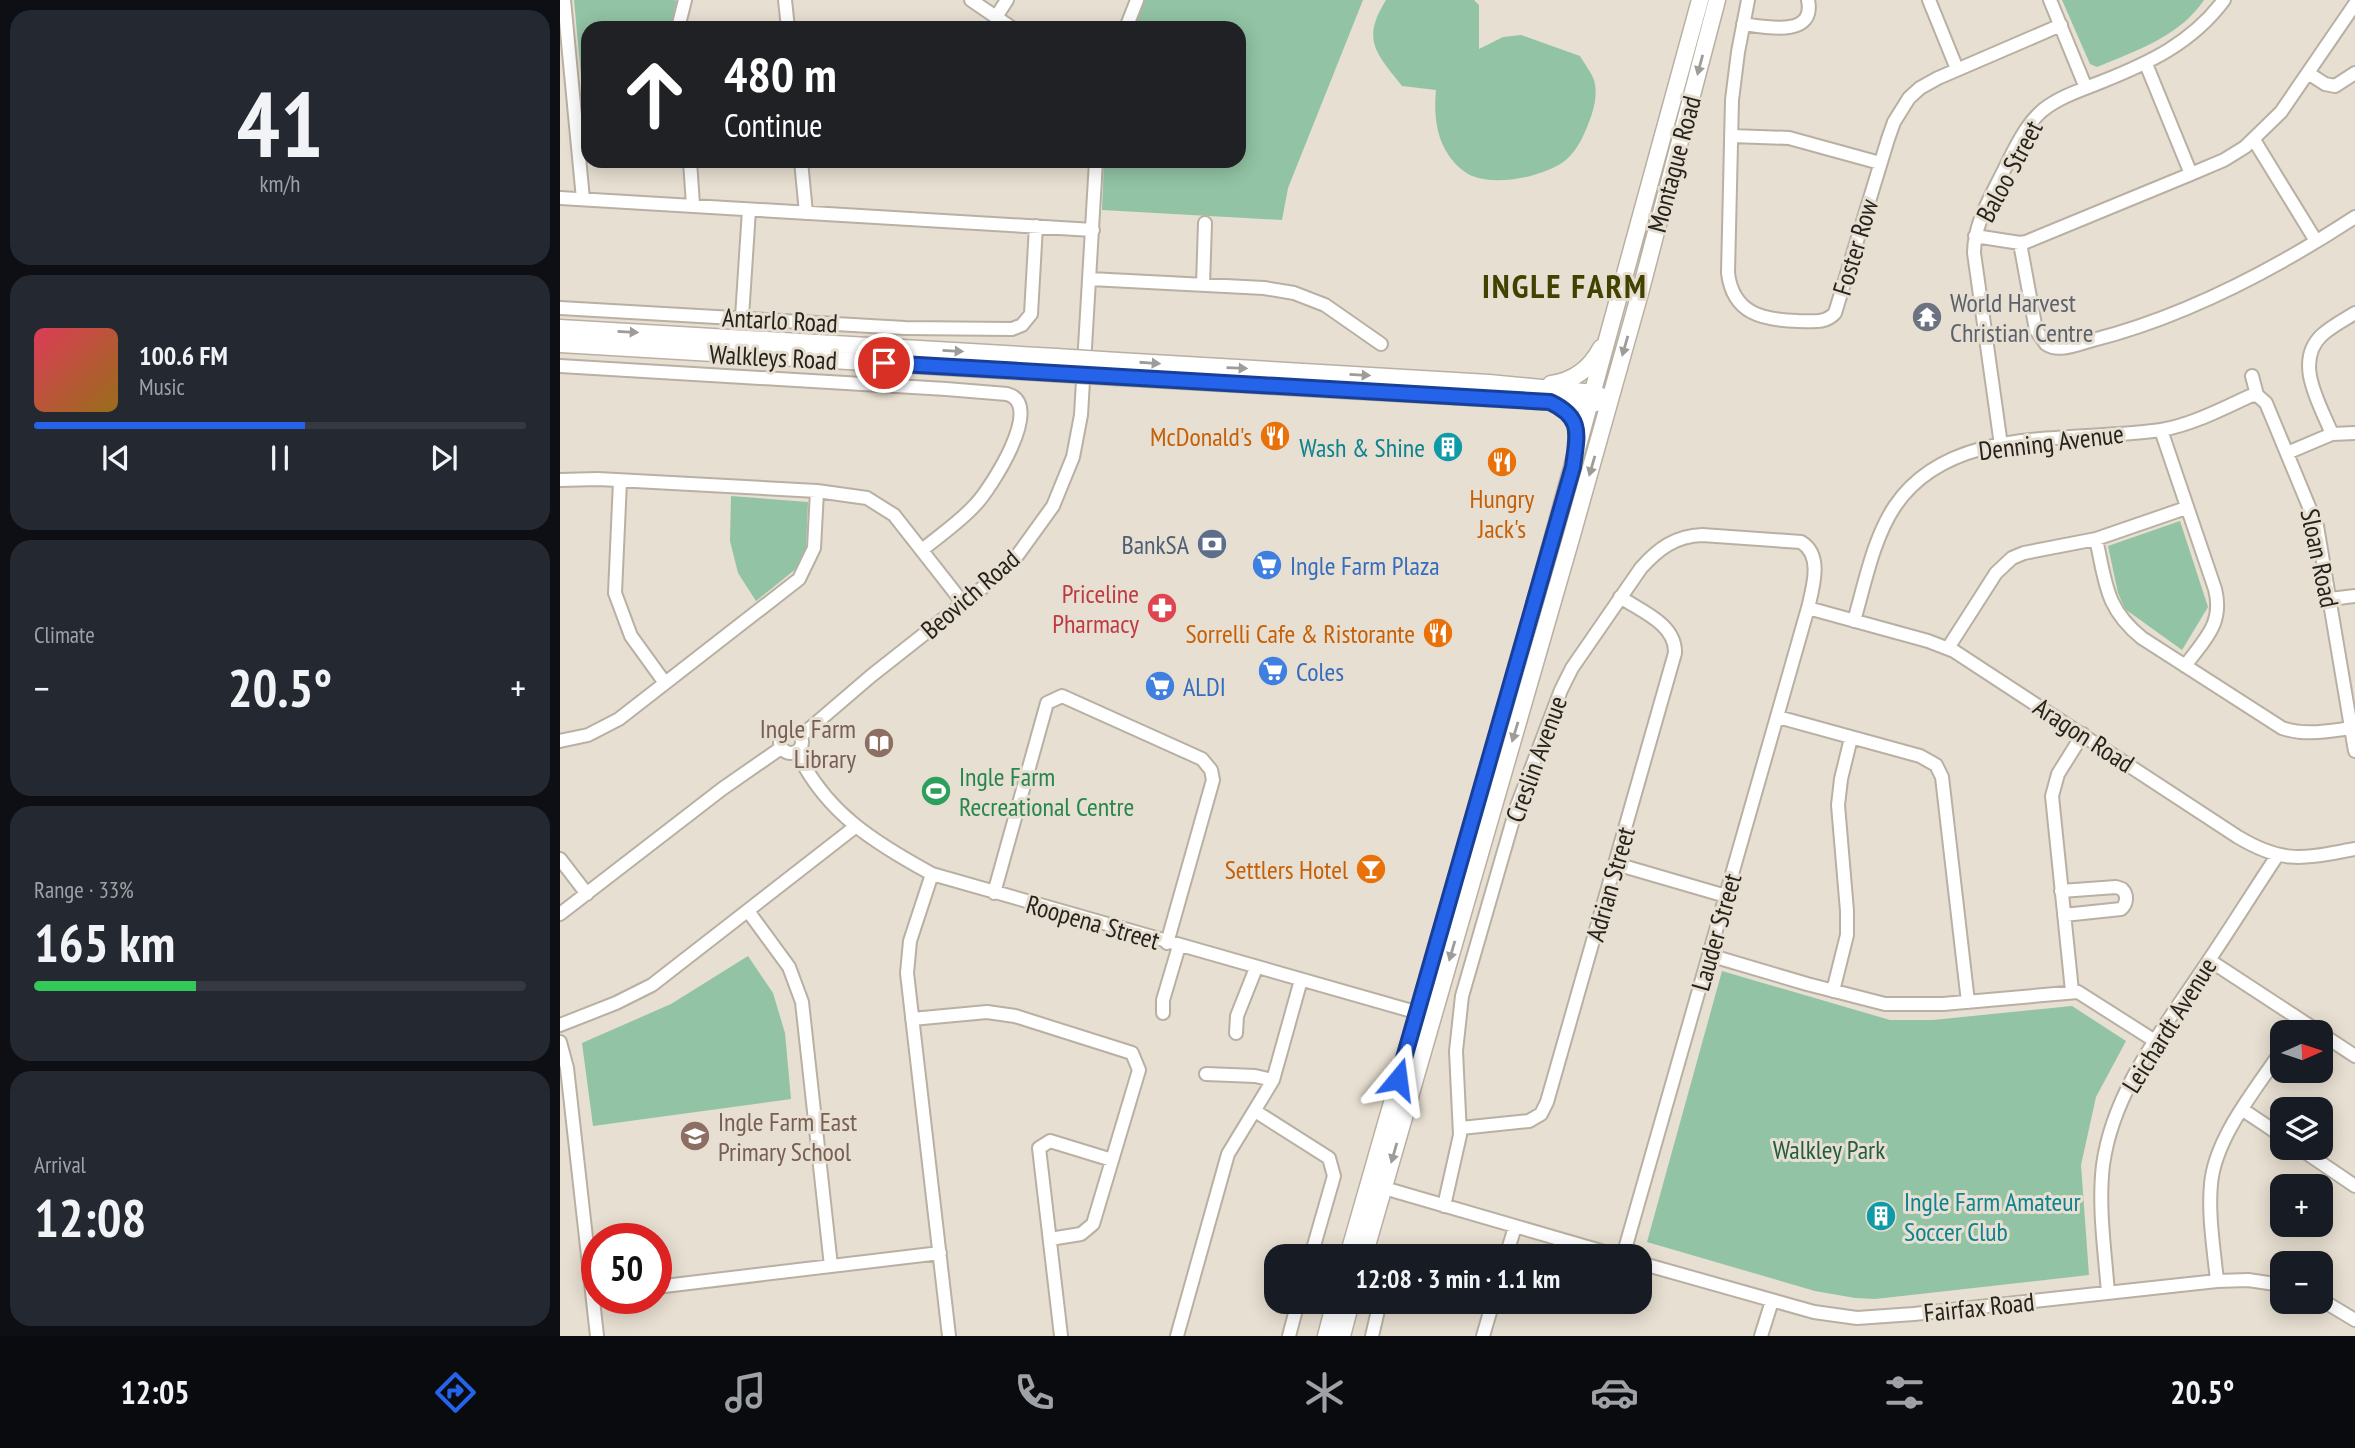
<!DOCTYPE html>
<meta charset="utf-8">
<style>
body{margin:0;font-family:"PT Sans Narrow",sans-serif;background:#242831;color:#f1f3f6;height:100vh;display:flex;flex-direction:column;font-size:26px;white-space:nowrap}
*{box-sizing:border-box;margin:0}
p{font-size:23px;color:#9ea1a6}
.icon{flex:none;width:38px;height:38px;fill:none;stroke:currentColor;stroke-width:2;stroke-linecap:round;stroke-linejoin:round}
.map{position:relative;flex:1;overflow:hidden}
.drawer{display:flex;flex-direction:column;gap:10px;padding:10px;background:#0d0f14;width:560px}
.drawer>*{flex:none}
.hud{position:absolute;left:21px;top:21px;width:665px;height:147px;border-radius:21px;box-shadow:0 4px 18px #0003;background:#202124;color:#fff;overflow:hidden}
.needle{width:46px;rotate:87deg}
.tools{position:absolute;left:1710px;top:1020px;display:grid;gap:14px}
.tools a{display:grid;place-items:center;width:63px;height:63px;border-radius:14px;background:#171b24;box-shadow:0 4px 18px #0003;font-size:35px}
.speed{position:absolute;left:21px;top:1223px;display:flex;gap:14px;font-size:35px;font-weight:700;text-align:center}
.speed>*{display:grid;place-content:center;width:91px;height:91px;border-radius:50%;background:#171b24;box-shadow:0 4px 18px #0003;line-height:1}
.speed .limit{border:10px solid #d22;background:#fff;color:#111}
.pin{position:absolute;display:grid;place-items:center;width:60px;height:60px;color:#fff;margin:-30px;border:4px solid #fff;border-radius:50%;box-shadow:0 2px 7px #0007}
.me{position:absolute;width:77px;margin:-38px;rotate:16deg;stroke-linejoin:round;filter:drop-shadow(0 0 5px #0008)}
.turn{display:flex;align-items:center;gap:24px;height:147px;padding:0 28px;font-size:32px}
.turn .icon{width:91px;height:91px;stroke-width:2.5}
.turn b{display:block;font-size:49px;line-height:60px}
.big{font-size:52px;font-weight:800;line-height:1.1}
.drawer .widget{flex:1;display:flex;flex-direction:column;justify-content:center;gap:10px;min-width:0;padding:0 24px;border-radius:21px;background:#242831}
.drawer .dial{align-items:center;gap:0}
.dial b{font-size:91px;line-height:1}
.song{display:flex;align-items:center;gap:21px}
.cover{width:84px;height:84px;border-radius:10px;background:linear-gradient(135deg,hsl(350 70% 55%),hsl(40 70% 35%))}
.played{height:7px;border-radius:4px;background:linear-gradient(90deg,#2563eb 55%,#363941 55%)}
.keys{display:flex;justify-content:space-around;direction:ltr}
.heat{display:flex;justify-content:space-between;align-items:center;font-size:38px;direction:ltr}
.charge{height:10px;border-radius:5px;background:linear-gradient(90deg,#34c759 33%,#363941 0)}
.trip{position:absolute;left:704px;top:1244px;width:388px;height:70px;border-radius:21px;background:#171b24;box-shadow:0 4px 18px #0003;font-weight:800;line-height:70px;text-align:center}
.tab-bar{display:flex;height:112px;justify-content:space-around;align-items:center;background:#090b0e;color:#9ea1a6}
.tab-bar .icon{width:49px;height:49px}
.tab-bar .active{color:#2563eb}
.tab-bar b{font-size:32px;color:#f1f3f6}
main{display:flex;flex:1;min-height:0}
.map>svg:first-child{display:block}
</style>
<main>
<section class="drawer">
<div class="widget dial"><b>41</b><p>km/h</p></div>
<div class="widget">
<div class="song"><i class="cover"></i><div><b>100.6 FM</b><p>Music</p></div></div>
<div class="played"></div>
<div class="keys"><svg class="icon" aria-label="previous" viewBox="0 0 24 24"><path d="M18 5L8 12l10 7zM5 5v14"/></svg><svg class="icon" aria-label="pause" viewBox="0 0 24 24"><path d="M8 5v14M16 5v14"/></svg><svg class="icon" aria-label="next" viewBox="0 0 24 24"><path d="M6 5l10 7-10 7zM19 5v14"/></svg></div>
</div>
<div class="widget"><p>Climate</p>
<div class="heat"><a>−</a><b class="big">20.5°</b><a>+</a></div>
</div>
<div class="widget"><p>Range · 33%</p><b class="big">165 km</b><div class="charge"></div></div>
<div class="widget"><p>Arrival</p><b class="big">12:08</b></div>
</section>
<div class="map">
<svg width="1795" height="1336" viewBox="0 0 1795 1336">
<rect width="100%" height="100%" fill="#e7dfd1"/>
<!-- green -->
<path fill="#92c3a4" d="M14 0H114L118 1 113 28H28V75L21 76Z
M583 0H803L728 188 722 220 542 210 544 161H679V28H573Z
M826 0H914L919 5V49L943 37 961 35 1020 56C1024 63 1031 72 1034 80 1038 94 1034 109 1029 122 1024 135 1018 149 1007 159 987 177 928 189 905 172 878 152 873 121 876 90L842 86C816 53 801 40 826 0Z
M1502 0H1644C1620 36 1576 51 1537 67L1530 64Z
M171 496 248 502 246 549 237 568 196 601 178 573 170 541Z
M1620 521 1648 607 1622 650 1565 609 1558 593 1548 546Z
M188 956 213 993 225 1033 231 1099 33 1126 22 1043 111 1004Z
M1162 971 1330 1020H1373L1512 1006 1566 1041 1536 1097 1521 1165 1529 1275 1315 1299 1295 1298 1255 1291 1087 1242Z"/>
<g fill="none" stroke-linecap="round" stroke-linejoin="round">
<!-- minor casing -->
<g stroke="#b8b0a2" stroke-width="16">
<path id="minor" d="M4 0 23 199
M225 0 228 28
M411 0 452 28
M1188 0 1178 52 1172 100 1168 273C1173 314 1203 320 1238 321 1252 321 1265 324 1275 313L1328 139 1334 122 1349 98 1360 88 1378 78 1501 25
M1369 0 1397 69
M1490 0 1526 88
M436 17 447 0
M1183 24C1205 27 1256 38 1248 0
M118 28 125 0
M566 28 577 0
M1586 64 1631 174
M1748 73 1765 84 1775 86 1795 73
M1171 136 1229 138 1320 163
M1694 140 1756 241
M130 161 133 205
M241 161 246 213
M0 198 533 230
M1415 236 1460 243 1466 242 1631 174 1664 160 1685 147 1721 112 1795 4
M1460 243 1476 330 1486 344C1499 353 1518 344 1533 340 1627 316 1714 270 1795 217
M530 279 704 288 734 293 765 305 821 344
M643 285 645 223
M0 308 345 328 452 329 462 325 471 314 476 226
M182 317 189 210
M0 366 386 389 447 394C486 404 430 489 416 504 400 522 380 535 362 550
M1692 376 1697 395 1706 403 1757 526 1795 751
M1601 430 1655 589C1664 624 1644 640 1625 666
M1772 434C1760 404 1733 362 1762 335 1772 326 1784 320 1795 313
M1441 445 1414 253C1414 226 1428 202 1440 178 1452 155 1463 127 1483 110 1499 97 1521 90 1541 82 1589 63 1632 43 1664 0
M1727 453 1772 434 1795 433
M0 480 38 479 257 491 307 498 334 515 403 603
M60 481 55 593 71 636 105 683
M1536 539C1546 583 1545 608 1582 638L1722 728C1745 736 1768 731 1792 728
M1770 599 1795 596
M1248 608 1368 641 1394 651 1678 837C1725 865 1744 858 1795 849
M1294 621C1305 583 1313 539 1335 506 1391 423 1514 443 1601 430 1631 425 1662 409 1690 396L1697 395
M1388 648 1436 573 1452 558 1464 553 1536 539 1626 508
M1218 717 1360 756 1376 765 1382 777 1408 1002
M220 742a11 11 0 1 1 22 0a11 11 0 1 1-22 0Z
M241 736 311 676 420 590 454 560 493 506 513 457 521 415 536 161
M0 741 28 735 59 719 239 579 254 548 257 491
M237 752C266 813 315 843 372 874L866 1015
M0 859 27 894
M1056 864 1166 896
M372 874 350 941 347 973 389 1336
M1501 891 1556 887 1562 889C1568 895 1567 904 1561 909L1504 915
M434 893 487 703 502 696 642 759 651 770 653 780 607 943
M188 911 229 967 242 1002 271 1266
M0 914 162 789 221 748
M1149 955 1247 984 1325 1004H1383L1518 992 1595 1041
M1649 960 1759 1032
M1273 991 1287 935V911L1278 805 1281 779 1291 738
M1512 991 1492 796 1498 774 1523 734
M603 1013V1000L619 946
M352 1019 427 1012 455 1016 572 1053 579 1070 533 1224 521 1234 490 1239
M0 1025 56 1003 92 985 295 827
M676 1033 677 1016 696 968
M1760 1033 1795 1056
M0 1042 7 1068 37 1336
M646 1074 695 1076 713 1080
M1683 1110 1722 1136
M695 1111 769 1158 774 1176 751 1256
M901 1128 969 1121 981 1114 987 1102 1115 653C1116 624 1081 611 1060 597
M1739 1148 1795 1186
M824 1188 1058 1256
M884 1206 900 1135 896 1051 902 996 957 806 1001 690 1012 668 1081 568C1098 549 1115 536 1142 535L1241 542C1263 555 1253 587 1248 608L1063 1256
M852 1256 868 1254 884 1256
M946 1256 955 1227
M1080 1263 1254 1312 1297 1318 1354 1314 1657 1281 1688 1280 1722 1285
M1657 1281C1654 1250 1648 1216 1651 1184 1655 1137 1697 1088 1722 1050
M96 1287 380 1253
M1548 1293C1545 1252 1538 1207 1543 1165 1553 1092 1601 1032 1641 972 1667 934 1691 895 1717 856
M1760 1299 1795 1320
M501 1336 479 1148 490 1141 552 1160
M617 1336 668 1154 713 1080 741 980
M729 1336 738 1302
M812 1336 820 1302
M923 1336 933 1302
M1201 1336 1212 1301"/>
</g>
<!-- major casing -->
<g stroke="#b8b0a2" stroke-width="19">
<path id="major" d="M0 328 496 357
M0 344 493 373
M558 361 929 383 1034 393 1041 396
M558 377 1031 404 1041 402
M991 384C1014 381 1030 369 1041 348
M788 1256 965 639 1140 0
M804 1256 1012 535 1080 293 1157 0
M766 1336 775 1302
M782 1336 791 1302"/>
</g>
<!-- minor -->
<use href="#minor" stroke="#fff" stroke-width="12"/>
<!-- major -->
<use href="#major" stroke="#fff" stroke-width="16"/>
<!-- major-bridge casing -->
<g stroke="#b8b0a2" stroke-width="19" stroke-linecap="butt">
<path id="major-bridge" d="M496 357 558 361
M493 373 558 377"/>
</g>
<!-- major-bridge -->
<use href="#major-bridge" stroke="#fff" stroke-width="16"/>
</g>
<!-- one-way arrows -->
<defs><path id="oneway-solid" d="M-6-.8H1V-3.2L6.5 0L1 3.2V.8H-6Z" transform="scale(1.75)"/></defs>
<g fill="#9d9c99">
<use href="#oneway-solid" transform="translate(1140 65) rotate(105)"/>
<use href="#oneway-solid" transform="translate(68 332) rotate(3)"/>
<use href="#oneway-solid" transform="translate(1065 346) rotate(106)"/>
<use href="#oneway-solid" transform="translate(393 351) rotate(3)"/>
<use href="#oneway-solid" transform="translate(590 363) rotate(4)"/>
<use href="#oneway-solid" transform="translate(677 368) rotate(2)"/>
<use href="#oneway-solid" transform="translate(800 375) rotate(3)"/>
<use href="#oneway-solid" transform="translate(1032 466) rotate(106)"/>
<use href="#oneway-solid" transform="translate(955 732) rotate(107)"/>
<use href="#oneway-solid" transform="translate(892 951) rotate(106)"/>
<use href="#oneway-solid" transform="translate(834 1153) rotate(106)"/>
</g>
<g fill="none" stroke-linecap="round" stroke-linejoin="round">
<!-- route casing -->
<g stroke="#184099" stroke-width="18">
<path id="route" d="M324 363 990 402C1024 418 1017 435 1013 467L838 1079"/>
</g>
<!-- route -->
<use href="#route" stroke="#2563eb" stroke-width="12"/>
</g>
<!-- icons -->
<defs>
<g id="temple-disc" transform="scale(1.575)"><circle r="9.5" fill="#6b7280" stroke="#e7dfd1"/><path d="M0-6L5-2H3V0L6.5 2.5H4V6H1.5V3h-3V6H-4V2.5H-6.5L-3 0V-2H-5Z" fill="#fff"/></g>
<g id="restaurant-disc" transform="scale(1.575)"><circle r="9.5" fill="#e8710a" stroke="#e7dfd1"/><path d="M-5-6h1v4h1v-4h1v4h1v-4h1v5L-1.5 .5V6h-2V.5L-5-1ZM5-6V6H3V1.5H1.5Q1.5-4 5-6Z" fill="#fff"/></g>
<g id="building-disc" transform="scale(1.575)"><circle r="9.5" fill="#0f9aa8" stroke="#e7dfd1"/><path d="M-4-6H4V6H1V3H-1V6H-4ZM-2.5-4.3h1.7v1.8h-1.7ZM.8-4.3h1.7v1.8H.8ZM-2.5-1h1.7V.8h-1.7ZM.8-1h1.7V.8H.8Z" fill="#fff"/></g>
<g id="bank-disc" transform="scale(1.575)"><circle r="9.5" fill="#5c6f8a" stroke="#e7dfd1"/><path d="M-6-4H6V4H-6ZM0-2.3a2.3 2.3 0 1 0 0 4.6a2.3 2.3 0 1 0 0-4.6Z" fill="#fff"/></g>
<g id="supermarket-disc" transform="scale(1.575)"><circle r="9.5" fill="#3f7fe0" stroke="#e7dfd1"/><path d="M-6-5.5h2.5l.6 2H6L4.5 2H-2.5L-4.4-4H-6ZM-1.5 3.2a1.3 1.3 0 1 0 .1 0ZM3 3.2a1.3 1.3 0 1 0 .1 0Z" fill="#fff"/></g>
<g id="pharmacy-disc" transform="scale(1.575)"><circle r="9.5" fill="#e0444e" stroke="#e7dfd1"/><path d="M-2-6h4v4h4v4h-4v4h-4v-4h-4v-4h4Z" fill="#fff"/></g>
<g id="library-disc" transform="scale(1.575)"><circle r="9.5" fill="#8d6e63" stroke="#e7dfd1"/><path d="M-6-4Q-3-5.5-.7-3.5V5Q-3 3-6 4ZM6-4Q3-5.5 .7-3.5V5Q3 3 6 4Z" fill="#fff"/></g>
<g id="stadium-disc" transform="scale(1.575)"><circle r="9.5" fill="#2e9e5b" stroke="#e7dfd1"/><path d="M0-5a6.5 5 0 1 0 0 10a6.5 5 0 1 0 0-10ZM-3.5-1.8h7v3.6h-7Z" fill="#fff"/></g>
<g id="bar-disc" transform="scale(1.575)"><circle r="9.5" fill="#e8710a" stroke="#e7dfd1"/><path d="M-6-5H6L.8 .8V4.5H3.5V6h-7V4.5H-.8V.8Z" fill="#fff"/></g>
<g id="school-disc" transform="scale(1.575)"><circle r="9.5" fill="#8d6e63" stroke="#e7dfd1"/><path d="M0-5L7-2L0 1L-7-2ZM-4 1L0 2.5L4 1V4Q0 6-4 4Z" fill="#fff"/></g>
</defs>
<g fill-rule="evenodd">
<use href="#temple-disc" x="1367" y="317"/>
<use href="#restaurant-disc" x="715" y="436"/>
<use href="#building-disc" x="888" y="447"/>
<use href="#restaurant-disc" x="942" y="462"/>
<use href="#bank-disc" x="652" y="544"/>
<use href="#supermarket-disc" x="707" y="565"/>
<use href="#pharmacy-disc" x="602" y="608"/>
<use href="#restaurant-disc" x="878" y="633"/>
<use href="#supermarket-disc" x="713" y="671"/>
<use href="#supermarket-disc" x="600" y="686"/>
<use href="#library-disc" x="319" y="743"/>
<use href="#stadium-disc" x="376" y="791"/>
<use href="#bar-disc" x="811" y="869"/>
<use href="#school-disc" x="135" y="1136"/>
<use href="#building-disc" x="1321" y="1216"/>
</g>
<g text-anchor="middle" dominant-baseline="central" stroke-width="6" stroke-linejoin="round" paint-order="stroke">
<!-- street labels -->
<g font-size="26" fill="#26231d" stroke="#e7dfd1">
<text transform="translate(1114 164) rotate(-75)">Montague Road</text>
<text transform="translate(1449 171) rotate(-62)">Baloo Street</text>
<text transform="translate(1295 247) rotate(-73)">Foster Row</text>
<text transform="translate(220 320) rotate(3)">Antarlo Road</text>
<text transform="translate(213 357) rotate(3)">Walkleys Road</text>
<text transform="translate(1491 442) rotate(-7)">Denning Avenue</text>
<text transform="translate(1760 558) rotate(78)">Sloan Road</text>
<text transform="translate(410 594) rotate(-41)">Beovich Road</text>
<text transform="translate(1524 735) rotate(33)">Aragon Road</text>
<text transform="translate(976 759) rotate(-70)">Creslin Avenue</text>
<text transform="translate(1050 884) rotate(-74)">Adrian Street</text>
<text transform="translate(533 922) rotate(16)">Roopena Street</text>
<text transform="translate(1156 932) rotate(-74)">Lauder Street</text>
<text transform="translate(1609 1025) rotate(-58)">Leichardt Avenue</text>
<text transform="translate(1419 1307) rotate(-6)">Fairfax Road</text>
</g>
<!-- worship labels -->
<g font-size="26" fill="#5b616d" stroke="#e7dfd1" text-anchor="start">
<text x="1390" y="302">World Harvest<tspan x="1390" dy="30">Christian Centre</tspan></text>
</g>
<!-- food labels -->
<g font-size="26" fill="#c56008" stroke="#e7dfd1" text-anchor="end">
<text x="692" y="436">McDonald's</text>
<text x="942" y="498" text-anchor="middle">Hungry<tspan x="942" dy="30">Jack's</tspan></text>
<text x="855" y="633">Sorrelli Cafe &amp; Ristorante</text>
<text x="788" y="869">Settlers Hotel</text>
</g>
<!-- culture labels -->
<g font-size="26" fill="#0d838f" stroke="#e7dfd1" text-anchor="end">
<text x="865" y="447">Wash &amp; Shine</text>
<text x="1344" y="1201" text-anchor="start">Ingle Farm Amateur<tspan x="1344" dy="30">Soccer Club</tspan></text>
</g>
<!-- service labels -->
<g font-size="26" fill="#4e5e75" stroke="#e7dfd1" text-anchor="end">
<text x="629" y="544">BankSA</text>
</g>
<!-- shop labels -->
<g font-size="26" fill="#366cbe" stroke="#e7dfd1" text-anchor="start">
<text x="730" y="565">Ingle Farm Plaza</text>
<text x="736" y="671">Coles</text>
<text x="623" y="686">ALDI</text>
</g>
<!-- health labels -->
<g font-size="26" fill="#be3a42" stroke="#e7dfd1" text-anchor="end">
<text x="579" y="593">Priceline<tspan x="579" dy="30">Pharmacy</tspan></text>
</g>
<!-- education labels -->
<g font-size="26" fill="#785e54" stroke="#e7dfd1" text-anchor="end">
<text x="296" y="728">Ingle Farm<tspan x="296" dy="30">Library</tspan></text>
<text x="158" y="1121" text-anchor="start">Ingle Farm East<tspan x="158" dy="30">Primary School</tspan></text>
</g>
<!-- leisure labels -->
<g font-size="26" fill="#27864d" stroke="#e7dfd1" text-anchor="start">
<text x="399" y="776">Ingle Farm<tspan x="399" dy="30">Recreational Centre</tspan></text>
</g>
<!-- park labels -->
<g font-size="26" fill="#255d3f" stroke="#e7dfd1">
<text x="1269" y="1149">Walkley Park</text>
</g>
<!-- district labels -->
<g font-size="33" font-weight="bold" letter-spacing="2" fill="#434100" stroke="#e7dfd1">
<text x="1005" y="285">INGLE FARM</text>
</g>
</g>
</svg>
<div class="tools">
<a><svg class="needle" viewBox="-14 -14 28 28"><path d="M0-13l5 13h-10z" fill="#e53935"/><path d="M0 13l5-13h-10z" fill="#9ea1a6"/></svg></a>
<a><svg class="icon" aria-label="layers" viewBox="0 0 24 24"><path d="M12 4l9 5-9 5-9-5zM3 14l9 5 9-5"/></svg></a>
<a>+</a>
<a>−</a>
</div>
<div class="speed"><div class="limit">50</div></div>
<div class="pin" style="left:324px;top:363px;background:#d93025"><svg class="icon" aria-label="arrive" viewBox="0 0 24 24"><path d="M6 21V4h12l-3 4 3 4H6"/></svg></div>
<svg class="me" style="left:838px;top:1079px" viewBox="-20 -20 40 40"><path d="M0-17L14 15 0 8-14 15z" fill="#2563eb" stroke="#fff" stroke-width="4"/></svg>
<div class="trip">12:08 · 3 min · 1.1 km</div>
<div class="hud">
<div class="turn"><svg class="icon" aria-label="ahead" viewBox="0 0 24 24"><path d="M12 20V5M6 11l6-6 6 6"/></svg><div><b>480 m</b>Continue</div></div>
</div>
</div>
</main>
<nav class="tab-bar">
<b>12:05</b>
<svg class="icon active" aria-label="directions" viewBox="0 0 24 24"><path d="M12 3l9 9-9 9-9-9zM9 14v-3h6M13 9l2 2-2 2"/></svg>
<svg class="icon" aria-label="music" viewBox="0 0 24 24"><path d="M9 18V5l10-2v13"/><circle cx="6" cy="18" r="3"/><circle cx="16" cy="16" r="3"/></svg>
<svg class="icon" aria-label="phone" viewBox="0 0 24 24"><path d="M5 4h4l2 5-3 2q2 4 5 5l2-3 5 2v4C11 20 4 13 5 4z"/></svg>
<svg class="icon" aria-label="climate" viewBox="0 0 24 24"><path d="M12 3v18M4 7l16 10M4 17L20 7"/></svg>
<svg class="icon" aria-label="car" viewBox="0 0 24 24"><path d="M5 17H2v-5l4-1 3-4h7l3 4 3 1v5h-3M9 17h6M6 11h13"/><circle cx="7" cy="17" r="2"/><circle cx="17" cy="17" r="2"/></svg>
<svg class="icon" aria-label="filters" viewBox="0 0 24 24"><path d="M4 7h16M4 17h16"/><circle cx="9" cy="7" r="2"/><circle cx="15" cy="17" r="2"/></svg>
<b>20.5°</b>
</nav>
